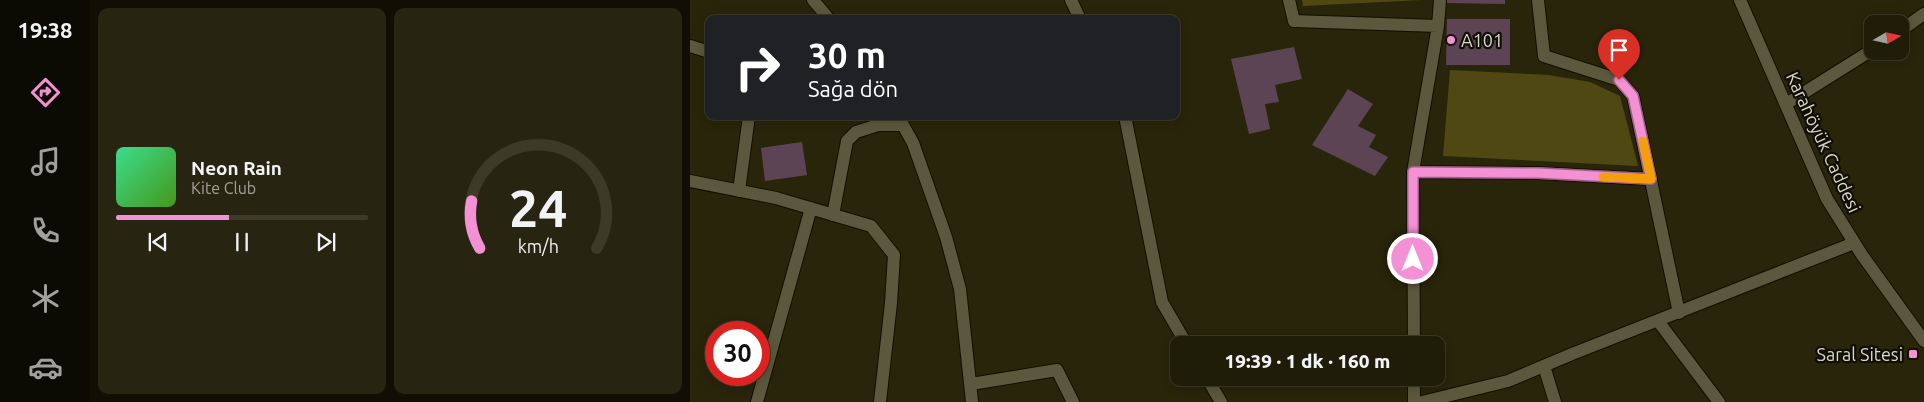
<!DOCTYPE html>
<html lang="tr">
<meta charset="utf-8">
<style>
body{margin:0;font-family:Ubuntu,sans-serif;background:#272512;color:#f1f3f6;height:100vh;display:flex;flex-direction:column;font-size:19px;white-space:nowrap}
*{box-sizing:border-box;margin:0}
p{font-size:16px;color:#a1a19c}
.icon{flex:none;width:28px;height:28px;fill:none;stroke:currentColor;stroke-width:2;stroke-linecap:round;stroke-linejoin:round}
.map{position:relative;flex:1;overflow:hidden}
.details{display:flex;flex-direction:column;gap:8px;padding:8px;background:#110f04;width:600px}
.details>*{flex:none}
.guide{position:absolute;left:15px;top:15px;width:475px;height:105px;border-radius:10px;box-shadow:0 2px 12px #0003,0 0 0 1px #3c3a29;background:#202124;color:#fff;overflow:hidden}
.needle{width:32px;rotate:81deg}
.tools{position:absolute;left:1174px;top:15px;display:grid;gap:10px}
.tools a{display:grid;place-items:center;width:45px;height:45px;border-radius:10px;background:#1f1c08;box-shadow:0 2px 12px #0003,0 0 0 1px #3c3a29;font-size:25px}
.speed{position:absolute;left:15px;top:321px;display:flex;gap:10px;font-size:25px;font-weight:700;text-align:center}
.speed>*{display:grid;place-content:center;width:65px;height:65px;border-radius:50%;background:#1f1c08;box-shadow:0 2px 12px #0003,0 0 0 1px #3c3a29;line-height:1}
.speed .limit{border:8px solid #d22;background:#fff;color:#111}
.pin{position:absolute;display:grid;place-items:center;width:42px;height:42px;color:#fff;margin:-51px -21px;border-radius:50% 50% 50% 0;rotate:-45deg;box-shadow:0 0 5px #0007}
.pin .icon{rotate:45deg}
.me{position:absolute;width:55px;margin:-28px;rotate:0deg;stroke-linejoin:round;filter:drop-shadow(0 0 4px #0008)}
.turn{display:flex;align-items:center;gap:18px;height:105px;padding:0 20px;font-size:22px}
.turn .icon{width:65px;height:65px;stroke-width:2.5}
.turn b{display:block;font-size:35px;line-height:42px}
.details .card{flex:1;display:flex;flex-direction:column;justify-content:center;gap:8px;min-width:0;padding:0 18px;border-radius:10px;background:#272512}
.details .dial{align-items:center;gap:0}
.dial svg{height:130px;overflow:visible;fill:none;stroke:#3c3a29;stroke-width:7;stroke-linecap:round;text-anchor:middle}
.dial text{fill:#f1f3f6;stroke:none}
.song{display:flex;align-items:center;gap:15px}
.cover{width:60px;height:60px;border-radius:8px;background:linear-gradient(135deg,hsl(150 70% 55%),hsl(100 70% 35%))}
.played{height:5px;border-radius:2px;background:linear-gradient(90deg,#f491d4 45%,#3c3a29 45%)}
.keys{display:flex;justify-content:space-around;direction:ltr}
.details .tiles{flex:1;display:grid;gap:8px;grid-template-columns:repeat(2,1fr)}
.trip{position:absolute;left:480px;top:336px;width:275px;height:50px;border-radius:10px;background:#1f1c08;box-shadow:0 2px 12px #0003,0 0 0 1px #3c3a29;font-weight:800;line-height:50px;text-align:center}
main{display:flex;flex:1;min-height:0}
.tab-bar{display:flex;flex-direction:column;width:90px;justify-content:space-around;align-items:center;background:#0c0b03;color:#a1a19c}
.tab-bar .icon{width:35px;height:35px}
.tab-bar .on{color:#f491d4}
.tab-bar b{font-size:22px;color:#f1f3f6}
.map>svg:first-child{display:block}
</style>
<main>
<nav class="tab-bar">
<b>19:38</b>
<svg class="icon on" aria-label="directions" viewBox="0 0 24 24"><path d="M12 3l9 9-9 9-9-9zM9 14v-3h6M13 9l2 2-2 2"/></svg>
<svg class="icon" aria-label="music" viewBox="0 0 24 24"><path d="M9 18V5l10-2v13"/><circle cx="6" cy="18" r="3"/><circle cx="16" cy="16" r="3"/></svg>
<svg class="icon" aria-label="phone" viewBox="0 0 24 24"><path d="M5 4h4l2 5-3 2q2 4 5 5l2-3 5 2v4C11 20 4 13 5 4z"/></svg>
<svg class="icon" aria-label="climate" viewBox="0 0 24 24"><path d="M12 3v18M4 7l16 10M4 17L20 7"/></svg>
<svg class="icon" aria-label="car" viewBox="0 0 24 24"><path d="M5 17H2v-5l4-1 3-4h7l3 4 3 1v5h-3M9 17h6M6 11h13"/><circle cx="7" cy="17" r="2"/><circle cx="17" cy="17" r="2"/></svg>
</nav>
<section class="details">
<div class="tiles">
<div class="card">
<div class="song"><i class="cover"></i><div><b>Neon Rain</b><p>Kite Club</p></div></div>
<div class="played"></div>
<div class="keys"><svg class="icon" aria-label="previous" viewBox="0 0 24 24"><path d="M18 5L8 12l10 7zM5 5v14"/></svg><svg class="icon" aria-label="pause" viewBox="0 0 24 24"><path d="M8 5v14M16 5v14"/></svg><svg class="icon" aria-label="next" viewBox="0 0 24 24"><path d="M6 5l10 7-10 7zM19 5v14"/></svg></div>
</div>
<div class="card dial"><svg viewBox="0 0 100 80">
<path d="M14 69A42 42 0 1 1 86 69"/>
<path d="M14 69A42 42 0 0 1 9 40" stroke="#f491d4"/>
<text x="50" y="56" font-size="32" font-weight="700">24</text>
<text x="50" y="72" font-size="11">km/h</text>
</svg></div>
</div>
</section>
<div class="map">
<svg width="1234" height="402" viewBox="0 0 1234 402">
<rect width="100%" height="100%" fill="#29250b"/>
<!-- green -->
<path fill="#4f4813" d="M612 0H732L613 6Z
M760 70 859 75 900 82 930 96 948 166 753 156Z"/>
<!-- building -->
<path fill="#5d4454" d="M757 0H815V4L757 3Z
M757 19H820V65H756Z
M604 47 612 79 585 85 589 102 575 104 580 129 559 134 541 59Z
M658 89 683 104 668 126 686 135 679 147 698 157 685 176 622 145Z
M112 142 117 175 75 181 71 148Z"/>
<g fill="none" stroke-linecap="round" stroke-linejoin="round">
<!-- street casing -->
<g stroke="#120e00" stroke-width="14">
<path id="street" d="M123 0 139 19
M599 0 604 21 748 26
M848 0 854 56 929 80 943 96 989 313
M1210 31 1234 14
M0 46 19 52
M1096 104 1182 50
M208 116 223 143 256 237 270 289 282 402
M723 172 847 173 961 179
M0 181 86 198 181 226 204 255 201 303 190 402
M49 191 59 116
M143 215 157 141 166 132 188 125H213
M968 321 1029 402
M724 345 723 172 748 26 750 0
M854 366 865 402
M724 378V402
M281 384 367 370 383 402
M67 402 121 208"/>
</g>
<!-- secondary casing -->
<g stroke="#120e00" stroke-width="14">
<path id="secondary" d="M381 0 390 19
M1050 0 1137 199 1172 255 1234 341
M435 116 472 302 497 345
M517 378 531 402
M732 402 818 381 882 354 1164 243"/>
</g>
<!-- street -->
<use href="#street" stroke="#5b583d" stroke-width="12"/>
<!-- secondary -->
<use href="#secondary" stroke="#5b583d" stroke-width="12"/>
</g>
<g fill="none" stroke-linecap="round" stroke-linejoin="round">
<!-- route casing -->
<g stroke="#9f5e8a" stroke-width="12">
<path id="route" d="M723 259V172L848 173 961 179 943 96 929 80"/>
</g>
<!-- route -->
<use href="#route" stroke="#f491d4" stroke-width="9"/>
<!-- slow -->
<path stroke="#f59e0b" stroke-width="9" d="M913 177 961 179 953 141"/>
</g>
<!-- markers -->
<g fill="#f491d4" stroke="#100e05" stroke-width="2">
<circle cx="761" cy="40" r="5"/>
<rect x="1218" y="349" width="10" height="10" rx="2.5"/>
</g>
<g text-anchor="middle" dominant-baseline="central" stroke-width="4.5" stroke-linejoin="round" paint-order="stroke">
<!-- poi labels -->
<g font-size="18" fill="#d9d8c8" stroke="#100e05" text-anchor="start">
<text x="771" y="40">A101</text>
<text x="1213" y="354" text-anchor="end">Saral Sitesi</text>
</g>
<!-- street labels -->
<g font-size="18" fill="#d9d8c8" stroke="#100e05">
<text transform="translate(1134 142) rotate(65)">Karahöyük Caddesi</text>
</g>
</g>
</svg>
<div class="tools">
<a><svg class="needle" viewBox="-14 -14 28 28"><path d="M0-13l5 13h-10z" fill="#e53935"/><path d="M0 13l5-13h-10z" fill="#a1a19c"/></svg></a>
</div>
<div class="speed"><div class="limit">30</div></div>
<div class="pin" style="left:929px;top:80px;background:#d93025"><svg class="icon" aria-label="arrive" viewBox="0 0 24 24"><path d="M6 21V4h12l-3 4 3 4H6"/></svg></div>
<svg class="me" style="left:723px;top:259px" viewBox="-20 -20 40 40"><circle r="17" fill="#f491d4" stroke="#fff" stroke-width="3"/><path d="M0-11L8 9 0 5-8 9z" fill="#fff"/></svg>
<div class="trip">19:39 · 1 dk · 160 m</div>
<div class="guide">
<div class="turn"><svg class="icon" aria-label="right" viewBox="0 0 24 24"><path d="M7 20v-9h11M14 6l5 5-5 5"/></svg><div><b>30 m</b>Sağa dön</div></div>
</div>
</div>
</main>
